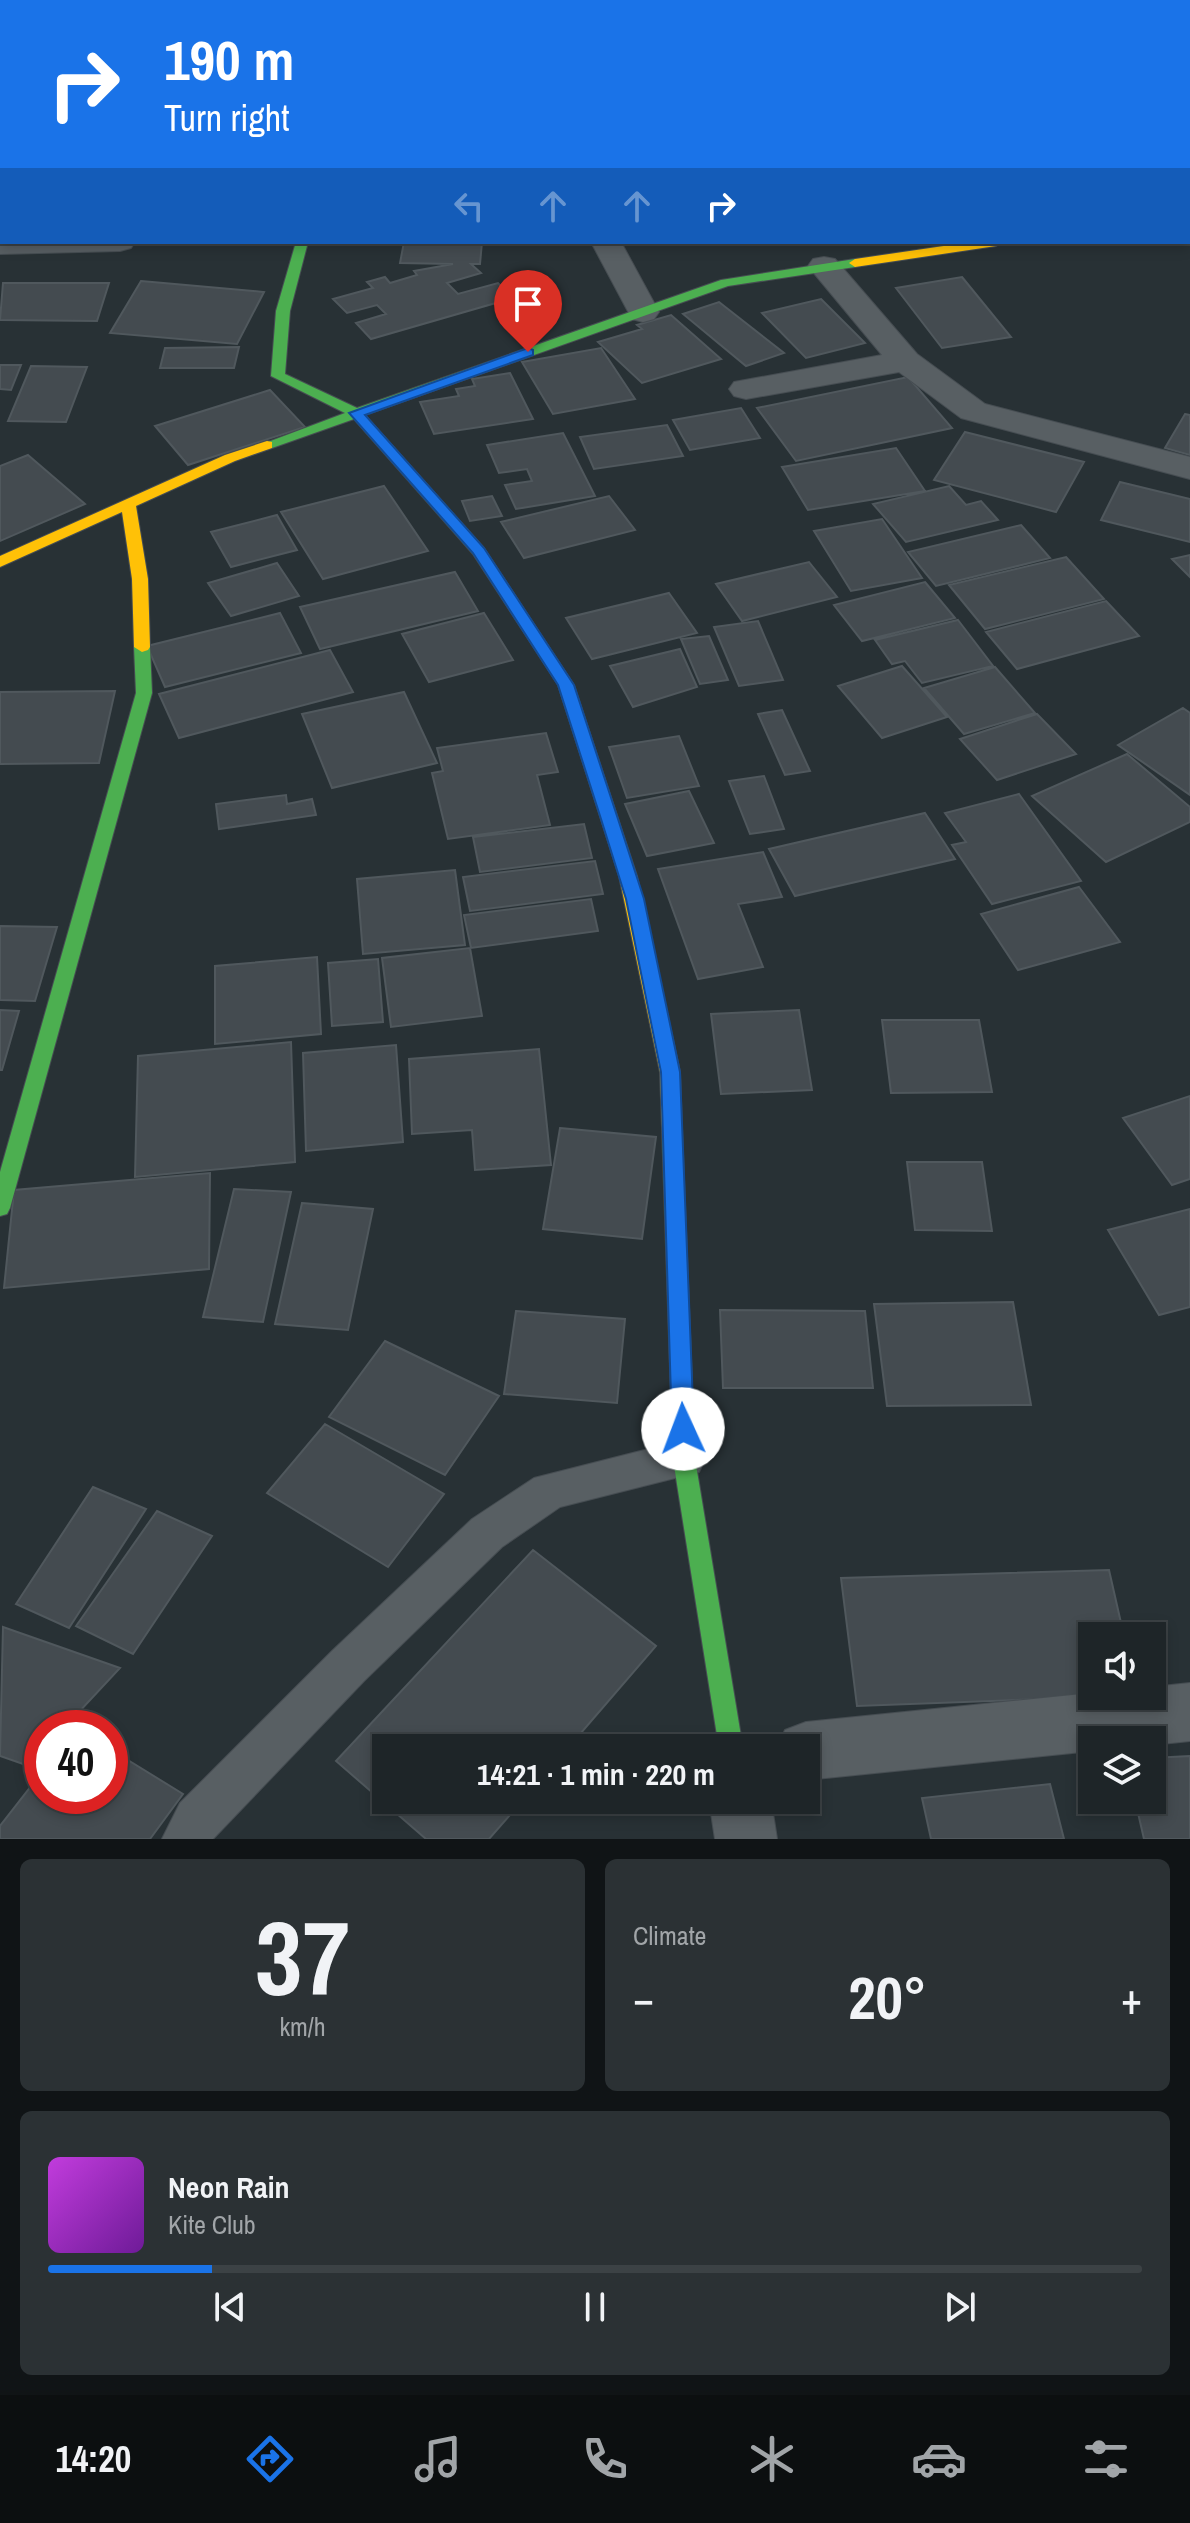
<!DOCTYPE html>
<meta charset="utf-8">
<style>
body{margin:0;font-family:"Archivo Narrow",sans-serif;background:#2b3134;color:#f1f3f6;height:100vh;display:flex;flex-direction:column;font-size:30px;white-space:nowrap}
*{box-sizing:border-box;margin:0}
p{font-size:26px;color:#a1a5a8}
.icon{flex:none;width:44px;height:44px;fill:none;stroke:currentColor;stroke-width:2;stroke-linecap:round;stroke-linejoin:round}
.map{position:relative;height:1839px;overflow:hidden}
.drawer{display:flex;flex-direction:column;gap:20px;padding:20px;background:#101416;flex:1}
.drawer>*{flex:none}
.hud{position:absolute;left:0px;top:0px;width:1190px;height:244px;box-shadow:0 4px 12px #0003,0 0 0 2px #3c4245;background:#1a73e8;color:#fff;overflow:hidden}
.buttons{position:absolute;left:1078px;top:1622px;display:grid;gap:16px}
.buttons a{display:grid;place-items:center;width:88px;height:88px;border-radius:0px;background:#1e2528;box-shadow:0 4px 12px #0003,0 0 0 2px #3c4245;font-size:40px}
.speed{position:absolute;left:24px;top:1710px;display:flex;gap:16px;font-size:40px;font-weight:700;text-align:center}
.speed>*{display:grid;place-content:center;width:104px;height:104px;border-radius:50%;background:#1e2528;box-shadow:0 4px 12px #0003,0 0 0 2px #3c4245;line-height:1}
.speed .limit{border:12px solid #d22;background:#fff;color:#111}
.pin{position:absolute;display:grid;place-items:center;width:68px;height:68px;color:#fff;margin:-82px -34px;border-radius:50% 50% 50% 0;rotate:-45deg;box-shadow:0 0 8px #0007}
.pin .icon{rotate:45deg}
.me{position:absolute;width:88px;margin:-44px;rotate:358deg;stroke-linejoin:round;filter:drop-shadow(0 0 6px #0008)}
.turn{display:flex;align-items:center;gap:28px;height:168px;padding:0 32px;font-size:36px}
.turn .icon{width:104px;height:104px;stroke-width:2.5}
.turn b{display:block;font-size:56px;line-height:68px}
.lanes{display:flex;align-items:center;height:76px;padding:0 32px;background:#0003;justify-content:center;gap:40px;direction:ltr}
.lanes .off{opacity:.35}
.big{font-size:60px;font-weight:700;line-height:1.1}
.drawer .card{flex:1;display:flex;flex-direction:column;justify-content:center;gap:12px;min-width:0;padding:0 28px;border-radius:12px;background:#2b3134}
.drawer .dial{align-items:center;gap:0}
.dial b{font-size:104px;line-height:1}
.song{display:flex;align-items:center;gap:24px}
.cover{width:96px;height:96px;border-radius:12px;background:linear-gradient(135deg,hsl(290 70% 55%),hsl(280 70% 35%))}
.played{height:8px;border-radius:4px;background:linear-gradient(90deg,#1a73e8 15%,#3c4245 15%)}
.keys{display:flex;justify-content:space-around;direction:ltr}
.heat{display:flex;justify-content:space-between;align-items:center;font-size:44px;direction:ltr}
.drawer .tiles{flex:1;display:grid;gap:20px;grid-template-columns:1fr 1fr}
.card:last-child{grid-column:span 2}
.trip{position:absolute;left:372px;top:1734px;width:448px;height:80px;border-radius:0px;background:#1e2528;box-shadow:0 4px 12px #0003,0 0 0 2px #3c4245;font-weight:700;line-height:80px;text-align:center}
.tab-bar{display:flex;height:128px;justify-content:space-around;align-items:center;background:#0c0f10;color:#a1a5a8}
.tab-bar .icon{width:56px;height:56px}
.tab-bar .active{color:#1a73e8}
.tab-bar b{font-size:36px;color:#f1f3f6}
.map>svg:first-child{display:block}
</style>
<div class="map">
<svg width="1190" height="1839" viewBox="0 0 1190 1839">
<rect width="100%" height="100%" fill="#283135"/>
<!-- building -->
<path fill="#444b50" stroke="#50585d" stroke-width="2" d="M1072 0H1153L1071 2Z
M404 242H482L480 264H471L481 273 447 283 458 294 498 283 513 298 371 339 356 323 386 314 377 305 347 313 333 299 373 288 367 282 385 277 390 283 417 275 414 271 453 264 400 263Z
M962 277 1011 337 942 348 896 288Z
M141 281 264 292 237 344 110 333Z
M3 283H109L97 321 0 320Z
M821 299 865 343 806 358 762 313Z
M719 302 784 353 746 366 683 314Z
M671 315 721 359 642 383 598 342 642 329 637 325Z
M239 347 234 368H160L165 348Z
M601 348 635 399 553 414 522 362Z
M0 365H21L11 390 0 389Z
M31 366 87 367 66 422 8 421Z
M510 373 533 419 434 434 420 402 459 396 456 389 475 386 472 379Z
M908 377 952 428 796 461 757 408Z
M270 390 305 427 188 465 155 426Z
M741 408 760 438 690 450 673 420Z
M1185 414 1190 415V455L1165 448Z
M667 425 683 456 594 469 580 437Z
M965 432 1084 462 1056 512 934 480Z
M563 433 595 496 516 509 505 485 532 481 527 469 499 473 487 445Z
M896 448 925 491 808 510 782 467Z
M28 455 85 504 0 541V466Z
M1120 482 1190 499V542L1101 520Z
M384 486 428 551 323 579 281 512Z
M949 486 966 505 981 501 998 520 906 542 873 504Z
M492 496 502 516 470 521 462 501Z
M609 496 635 530 524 558 501 522Z
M277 515 297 550 231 567 211 532Z
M882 519 922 578 851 591 814 531Z
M1021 525 1050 558 936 586 908 552Z
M1190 555V577L1172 559Z
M1066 557 1104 599 985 629 949 585Z
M809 562 837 597 742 621 716 584Z
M277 563 299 596 231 616 208 583Z
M455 572 478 611 320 649 300 607Z
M925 582 955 618 862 641 834 605Z
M669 593 697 633 592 659 566 618Z
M1106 601 1139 636 1017 669 986 632Z
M280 613 301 653 165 687 147 646Z
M484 613 513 660 429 682 402 634Z
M958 620 993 666 922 683 905 661 892 664 875 640Z
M758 621 783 680 739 686 714 627Z
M709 636 728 680 700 684 681 639Z
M680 649 697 687 633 707 610 666Z
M330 650 353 692 179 738 159 694Z
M902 666 947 717 882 738 838 686Z
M995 667 1035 713 964 734 924 688Z
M115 691 99 763 0 764V692Z
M404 692 437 763 332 788 302 714Z
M1183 708 1190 713V795L1118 745Z
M782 710 810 771 785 775 758 714Z
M1037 714 1076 754 997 780 960 739Z
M546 733 558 772 537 775 550 825 448 839 432 773 443 771 437 748Z
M679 736 699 786 627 798 609 747Z
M1127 754 1190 807V822L1106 862 1032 796Z
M764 776 784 829 750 834 729 781Z
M689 791 714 843 647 856 625 804Z
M1019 794 1081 881 992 904 952 845 966 842 945 813Z
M286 795 287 804 312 799 316 815 219 829 216 804Z
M925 813 955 859 795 896 769 849Z
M584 824 592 858 480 872 473 837Z
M763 852 782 897 738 904 763 967 698 979 658 869Z
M595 861 603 894 470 911 463 877Z
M455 870 465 945 363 954 357 879Z
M1079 887 1120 942 1018 970 981 914Z
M591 899 598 931 471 948 464 915Z
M0 926 57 927 35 1001 0 1000Z
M470 948 482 1016 391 1027 382 958Z
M317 957 321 1034 215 1044V966Z
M378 959 383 1022 332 1026 328 963Z
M0 1010 19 1011 2 1070H0Z
M799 1010 812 1090 721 1094 711 1014Z
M882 1020H979L992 1092 891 1093Z
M291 1042 295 1162 135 1177 138 1056Z
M396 1045 403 1142 306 1151 303 1053Z
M539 1049 551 1165 475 1170 472 1130 412 1134 409 1059Z
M1190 1096V1179L1172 1185 1123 1118Z
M560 1128 656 1137 642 1239 543 1229Z
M907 1162H982L992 1231 915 1230Z
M210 1173 209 1269 4 1288 14 1190Z
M234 1189 291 1192 263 1322 203 1317Z
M302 1203 373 1209 348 1330 275 1324Z
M1190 1209V1307L1159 1315 1108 1230Z
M1013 1302 1031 1405 887 1406 874 1304Z
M720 1310 865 1311 873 1388H723Z
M516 1311 625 1319 617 1403 504 1394Z
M385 1341 499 1396 445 1475 329 1417Z
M325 1424 444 1494 388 1567 267 1493Z
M93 1487 146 1509 69 1628 16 1604Z
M157 1511 212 1536 133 1654 76 1626Z
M533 1550 656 1646 568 1748H386V1800H523L489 1839H426L336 1761Z
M1109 1570 1124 1636H1092V1696H1121L857 1706 841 1578Z
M3 1627 120 1668 64 1728H42V1752L29 1766 0 1756Z
M110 1749 183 1794 150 1839H0V1826L42 1772V1796H110Z
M1190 1756V1839H1144L1135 1800H1152V1758Z
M1050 1784 1064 1839H931L922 1798Z"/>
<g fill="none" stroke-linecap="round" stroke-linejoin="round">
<!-- lane casing -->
<g stroke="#464d52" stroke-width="2">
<path id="lane" d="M684 1440 699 1446 705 1459 699 1472 560 1507 502 1547 364 1681 213 1839H162L180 1803 332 1651 472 1519 534 1478Z"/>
</g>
<!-- street casing -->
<g stroke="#464d52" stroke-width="2">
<path id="street" d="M570 0H596V2H570Z
M0 236 2 242H135L131 248 120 251 0 254Z
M591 242H621L659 312 654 319 643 322 632 319Z
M824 257 835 259 917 354 985 404 1190 457V479L961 418 899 372 746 399 734 396 729 389 734 382 882 355 808 266 813 259Z
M1190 1683V1741L1152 1745V1740H1092V1751L806 1780V1748H777L785 1730 806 1722 1092 1693V1696H1152V1687Z
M709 1800H771L777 1839H715Z"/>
</g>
<!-- fast casing -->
<g stroke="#464d52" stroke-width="2">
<path id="fast" d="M1190 205V213L1188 214V206Z
M296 242H308L290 311 285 374 357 408 721 280 855 259 861 263 855 267 728 286 365 415 484 548 574 685 637 876 634 880H622L619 876 558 685 473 554 354 419 272 448H262L260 445 345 413 271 376 276 311Z
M142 642 150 647 152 693 10 1208 7 1214 0 1216V1172L136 693 134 647Z
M672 1120 679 1123 682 1128 695 1459 743 1748H719L673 1459 662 1128 665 1123Z"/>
</g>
<!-- slow casing -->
<g stroke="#464d52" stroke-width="2">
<path id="slow" d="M971 242H1002L996 246 855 267 849 263 855 259Z
M267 441 272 442V448L235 461 136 506 148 579 150 647 148 650 142 652 134 647 132 579 122 512 0 567V556L225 455Z
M628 870 637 876 680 1072 682 1128 679 1133H665L662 1128 660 1072 619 876Z"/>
</g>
<!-- lane -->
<use href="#lane" fill="#585f63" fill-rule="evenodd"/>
<!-- street -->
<use href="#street" fill="#585f63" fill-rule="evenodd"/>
<!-- fast -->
<use href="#fast" fill="#4caf50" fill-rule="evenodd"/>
<!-- slow -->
<use href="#slow" fill="#ffc107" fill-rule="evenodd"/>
</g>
<!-- route -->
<path fill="#1a73e8" stroke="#114b97" stroke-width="2" d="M528 348 533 350V355L365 415 484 548 574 685 618 819 644 899 680 1072 694 1429 691 1436 683 1439 675 1436 672 1429 661 1072 626 899 601 819 558 685 473 553 349 413Z"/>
</svg>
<div class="buttons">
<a><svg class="icon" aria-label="sound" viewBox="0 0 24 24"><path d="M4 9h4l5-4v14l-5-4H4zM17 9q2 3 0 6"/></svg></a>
<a><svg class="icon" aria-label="layers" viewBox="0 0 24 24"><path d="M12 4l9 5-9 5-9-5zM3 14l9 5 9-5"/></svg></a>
</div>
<div class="speed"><div class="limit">40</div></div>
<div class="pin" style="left:528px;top:352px;background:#d93025"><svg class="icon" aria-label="arrive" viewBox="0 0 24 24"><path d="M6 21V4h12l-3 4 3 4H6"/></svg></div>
<svg class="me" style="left:683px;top:1429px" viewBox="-20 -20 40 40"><circle r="19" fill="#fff"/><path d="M0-13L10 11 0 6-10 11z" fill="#1a73e8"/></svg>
<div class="trip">14:21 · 1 min · 220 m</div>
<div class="hud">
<div class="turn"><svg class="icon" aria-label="right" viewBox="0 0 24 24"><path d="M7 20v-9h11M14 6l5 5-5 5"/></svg><div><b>190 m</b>Turn right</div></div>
<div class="lanes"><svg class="icon off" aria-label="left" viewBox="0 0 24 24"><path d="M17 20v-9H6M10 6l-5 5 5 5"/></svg><svg class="icon off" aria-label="ahead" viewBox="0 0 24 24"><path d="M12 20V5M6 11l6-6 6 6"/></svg><svg class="icon off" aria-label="ahead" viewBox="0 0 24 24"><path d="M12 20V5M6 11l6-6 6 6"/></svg><svg class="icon" aria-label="right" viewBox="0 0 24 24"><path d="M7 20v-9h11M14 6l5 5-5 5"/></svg></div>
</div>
</div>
<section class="drawer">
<div class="tiles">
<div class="card dial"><b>37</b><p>km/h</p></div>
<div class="card"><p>Climate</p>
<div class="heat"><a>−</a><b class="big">20°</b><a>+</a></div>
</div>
<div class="card">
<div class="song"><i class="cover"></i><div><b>Neon Rain</b><p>Kite Club</p></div></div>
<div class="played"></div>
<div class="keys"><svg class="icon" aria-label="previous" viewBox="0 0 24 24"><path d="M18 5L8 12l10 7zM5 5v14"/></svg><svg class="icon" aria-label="pause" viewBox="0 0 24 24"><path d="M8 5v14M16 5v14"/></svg><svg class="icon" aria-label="next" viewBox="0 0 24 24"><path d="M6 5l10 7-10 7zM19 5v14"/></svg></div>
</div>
</div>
</section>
<nav class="tab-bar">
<b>14:20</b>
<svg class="icon active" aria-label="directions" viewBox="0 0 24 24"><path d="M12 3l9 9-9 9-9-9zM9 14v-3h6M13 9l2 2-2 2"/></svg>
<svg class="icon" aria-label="music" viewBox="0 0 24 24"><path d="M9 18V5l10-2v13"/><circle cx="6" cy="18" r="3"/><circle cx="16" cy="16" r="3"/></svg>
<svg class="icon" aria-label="phone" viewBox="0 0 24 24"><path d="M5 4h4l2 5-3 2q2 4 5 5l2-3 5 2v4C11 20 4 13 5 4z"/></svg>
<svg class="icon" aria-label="climate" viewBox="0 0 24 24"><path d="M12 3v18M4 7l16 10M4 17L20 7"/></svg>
<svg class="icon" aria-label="car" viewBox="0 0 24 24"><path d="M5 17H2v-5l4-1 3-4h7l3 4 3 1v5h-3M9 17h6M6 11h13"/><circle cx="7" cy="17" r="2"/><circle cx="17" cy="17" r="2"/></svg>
<svg class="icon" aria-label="filters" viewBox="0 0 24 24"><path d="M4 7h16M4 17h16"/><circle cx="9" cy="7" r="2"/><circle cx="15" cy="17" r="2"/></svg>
</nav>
